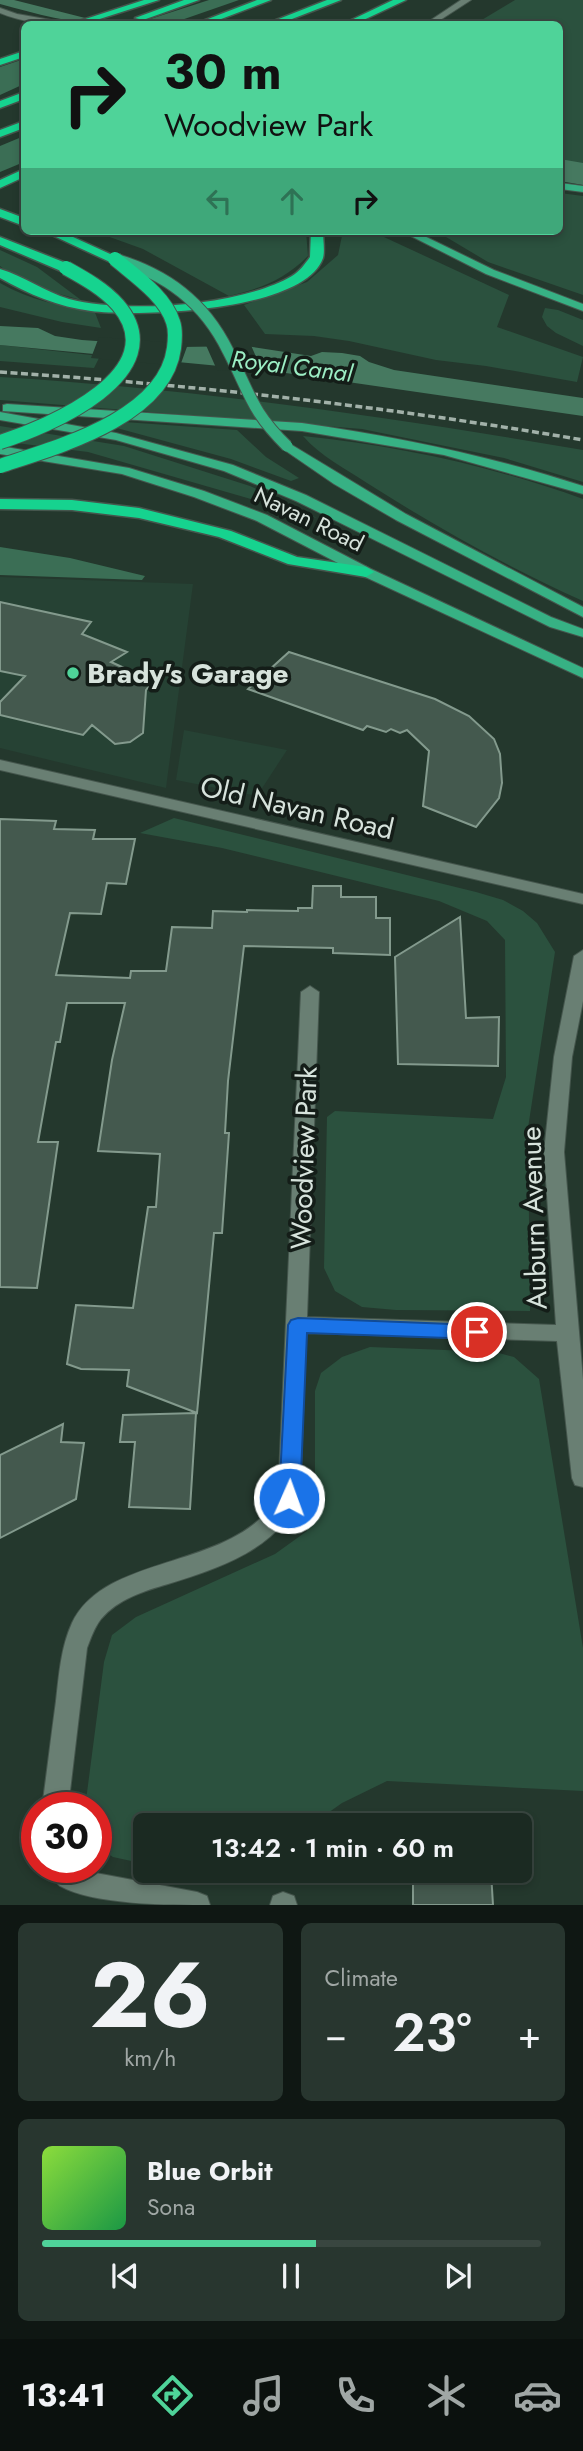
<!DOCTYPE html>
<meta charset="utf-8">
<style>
body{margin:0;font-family:Jost,sans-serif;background:#28362f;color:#f1f3f6;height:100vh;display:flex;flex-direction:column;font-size:26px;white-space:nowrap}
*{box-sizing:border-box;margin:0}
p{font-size:23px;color:#a0a7a5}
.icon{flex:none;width:38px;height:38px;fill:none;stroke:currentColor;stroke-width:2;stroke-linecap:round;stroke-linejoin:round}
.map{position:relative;height:1905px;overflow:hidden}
.side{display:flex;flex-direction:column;gap:18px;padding:18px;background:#0f1713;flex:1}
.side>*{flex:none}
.guide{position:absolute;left:21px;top:21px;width:542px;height:214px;border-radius:10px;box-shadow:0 4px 10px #0003,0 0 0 2px #394640;background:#4fd399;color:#111;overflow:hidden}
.speed{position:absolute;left:21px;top:1792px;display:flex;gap:14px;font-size:35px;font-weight:700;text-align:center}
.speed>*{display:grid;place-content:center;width:91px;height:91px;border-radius:50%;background:#1b2a22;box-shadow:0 4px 10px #0003,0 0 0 2px #394640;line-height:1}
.speed .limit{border:10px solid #d22;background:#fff;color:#111}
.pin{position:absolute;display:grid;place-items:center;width:60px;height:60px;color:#fff;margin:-30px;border:4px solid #fff;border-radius:50%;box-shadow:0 2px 7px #0007}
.me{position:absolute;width:77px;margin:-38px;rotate:2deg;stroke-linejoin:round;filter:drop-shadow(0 0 5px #0008)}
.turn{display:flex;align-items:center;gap:24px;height:147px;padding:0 28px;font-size:32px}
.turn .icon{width:91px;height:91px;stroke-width:2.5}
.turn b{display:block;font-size:49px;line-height:60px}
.lanes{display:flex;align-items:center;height:66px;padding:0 28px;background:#0003;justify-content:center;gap:35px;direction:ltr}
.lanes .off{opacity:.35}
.big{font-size:52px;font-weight:600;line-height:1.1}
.side .tile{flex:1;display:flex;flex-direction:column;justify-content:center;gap:10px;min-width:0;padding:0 24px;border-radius:10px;background:#28362f}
.side .dial{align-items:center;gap:0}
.dial b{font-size:91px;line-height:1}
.song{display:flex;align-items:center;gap:21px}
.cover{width:84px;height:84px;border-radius:10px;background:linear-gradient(135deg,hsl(90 70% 55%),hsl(140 70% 35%))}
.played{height:7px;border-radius:4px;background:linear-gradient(90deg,#4fd399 55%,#394640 55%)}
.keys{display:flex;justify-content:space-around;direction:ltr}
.heat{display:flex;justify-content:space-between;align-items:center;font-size:38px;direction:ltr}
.side .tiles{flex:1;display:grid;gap:18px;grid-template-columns:1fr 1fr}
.tile:last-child{grid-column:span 2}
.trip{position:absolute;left:133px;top:1813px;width:399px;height:70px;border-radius:10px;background:#1b2a22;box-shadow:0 4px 10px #0003,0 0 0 2px #394640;font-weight:600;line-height:70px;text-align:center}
.dock{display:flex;height:112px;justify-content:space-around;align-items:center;background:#0b110e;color:#a0a7a5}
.dock .icon{width:49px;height:49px}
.dock .current{color:#4fd399}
.dock b{font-size:32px;color:#f1f3f6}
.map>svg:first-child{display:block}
</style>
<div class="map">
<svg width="583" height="1905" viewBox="0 0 583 1905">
<rect width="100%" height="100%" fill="#24382d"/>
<!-- built -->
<path fill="#264234" d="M0 577 193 584 166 788 0 748Z
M184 730 287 750 257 796 176 780Z"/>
<!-- green -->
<path fill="#2b513e" d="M515 0H583V180L560 178V24H475Z
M560 193 583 196V295L488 262 436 231H560Z
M93 231H306L308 256C284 280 262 288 229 296L143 249Z
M343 231H371L509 295 497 327 583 357 577 382 486 366 436 360 349 341 314 336 265 334 244 305 307 282 338 255Z
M0 250 37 267 81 300 41 289 5 270 0 266Z
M0 283C30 300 61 307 94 310L101 328 62 322 0 307Z
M545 308 558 310 583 320V346L556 333 547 326 542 317Z
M0 345 100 356 94 368 0 361Z
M0 377C196 389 390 417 583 450V482L504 458 362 429 0 400Z
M124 422 237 430 266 457 299 478 291 481 231 459 113 427Z
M0 426 124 446 250 486 317 518 88 452 0 441Z
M303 436C399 446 492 466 583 499V601C509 568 436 527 367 483 346 469 320 456 303 436Z
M174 818 476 892 503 900 523 911 537 923 555 952 528 1128 530 1311 396 1310 362 1307 335 1291 324 1268 327 1117 335 1111 493 1119 506 1077 505 940 487 921 439 901 222 848 140 833Z
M370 1347 495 1352 514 1357 539 1379 583 1648V1791L387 1781 342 1803 311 1825H145V1864L113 1857 96 1845V1808H85L104 1662 112 1635 136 1617 275 1554 307 1531 315 1498V1391L321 1373 342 1357Z"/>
<!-- forest -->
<path fill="#3b6e55" d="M209 0H239L170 24 141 22Z
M24 59V84L0 95V67Z
M24 136V162L0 172V146Z
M0 547 70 558 145 576 142 580 0 575Z"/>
<!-- water -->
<path fill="#467960" d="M0 0H14L109 24C71 24 37 14 0 4Z
M0 326 38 328 55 336 82 340 181 347 246 346 311 356 322 352 342 353 360 356 369 362 394 370 583 398V416L272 371 0 345Z"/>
<!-- pier -->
<path fill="#24382d" d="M99 337 188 344 180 366 91 358Z
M205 343H250L263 373 217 370Z"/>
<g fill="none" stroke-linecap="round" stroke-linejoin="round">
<!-- river -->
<path fill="#467960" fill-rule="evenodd" d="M560 159 583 163V185L560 181Z"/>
</g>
<!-- building -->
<path fill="#44594e" stroke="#839a8d" stroke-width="2" d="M0 602 91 622 82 634 127 652 111 662 153 681 146 690 143 733 130 742 115 744 92 725 83 735 0 715V702L25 676 0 671Z
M289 652 435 699 469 716 494 739 500 754 502 783 499 798 476 827 423 806 429 751 407 730 400 733 391 729 386 732 367 726 363 730 248 689Z
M0 819 56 821 54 829 95 830 93 839H135L126 884 107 883 101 914 70 913 56 975 130 978 131 971H166L172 927 212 928 213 911 247 912V910L298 911V908H312L313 886H341V897H376V918H390V955L333 953V948L244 946 228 1081 225 1133H229L222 1233H214L197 1413 127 1386 129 1370 81 1369 67 1364 76 1305 133 1308 148 1207H156L160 1154 98 1151 112 1060 125 1003H67L60 1042H56L38 1142H58L37 1288 0 1287Z
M460 917 466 1018 499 1017 498 1066 398 1064 395 957Z
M196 1413 190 1509 129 1507 135 1442H120L123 1415Z
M63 1424 61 1442 84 1443 76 1499 0 1538V1455Z
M413 1871 491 1872 493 1905H413Z"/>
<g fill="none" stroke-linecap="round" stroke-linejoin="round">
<!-- minor casing -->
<g stroke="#45564d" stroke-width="2">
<path id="minor" d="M461 0H471L434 24H425Z
M0 8 17 14 74 24C51 26 22 22 0 13Z
M0 760 583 894V904L0 770Z
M583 950V1001L572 1057 564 1152 583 1380V1487L575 1485 572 1478 557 1341 306 1333 300 1498C275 1550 220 1568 168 1584 144 1591 118 1599 101 1619 94 1628 91 1638 87 1648L68 1808H42C47 1772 51 1737 56 1701 59 1674 61 1647 72 1623 107 1551 233 1572 278 1497L301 992 310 986 319 992 307 1317 556 1325 544 1152 554 1057 574 956Z
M49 1867H78L85 1871 197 1892 207 1896 210 1905C170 1905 93 1905 60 1886 54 1881 52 1874 49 1867Z
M283 1892 294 1896 297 1905H270L273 1896Z"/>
</g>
<!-- major casing -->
<g stroke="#45564d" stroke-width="2">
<path id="major" d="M560 183 583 186V192L560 189Z
M401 231H414L494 270 583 304V311L486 274Z
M7 404 302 423C398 437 491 456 583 486V494L444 455 302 431 3 411V405Z
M0 412 116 433 233 465 306 495 551 617 583 629V637L550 627 296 501 224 471 116 440 0 420Z
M287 442 406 514 583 607V617L396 520 334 484 283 449 281 446Z
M0 446 129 468 204 491 267 515 371 569 583 668V678L361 575 257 521 194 497 122 474 0 454Z"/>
</g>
<!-- highway casing -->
<g stroke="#45564d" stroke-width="3">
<path id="highway" d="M144 0H159L84 24H70Z
M184 0H199L143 20 135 18Z
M257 0H271L208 24H195Z
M327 0H341L279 24H266Z
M393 0H406L355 24H343Z
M24 51V57L0 65V59Z
M24 92V99L0 108V101Z
M24 121V128L0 137V130Z
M24 169V177L0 188V180Z
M0 209 24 218V226L0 217Z
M43 231H60L121 259 115 263 110 262Z
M311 231H323C323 239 325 251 323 258 304 312 139 317 91 311 59 307 28 294 0 278V269C24 276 45 292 69 299 125 314 241 306 292 276 299 272 305 264 310 257Z
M0 237 71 265 72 268 71 271H61L0 245Z
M0 499 72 500 139 508 231 531 297 557 366 567 374 572 366 577 288 564 219 537 139 518 72 510 0 509Z"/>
</g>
<!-- minor -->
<use href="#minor" fill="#697f73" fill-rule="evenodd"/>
<!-- major -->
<use href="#major" fill="#37b184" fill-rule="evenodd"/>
<!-- highway -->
<use href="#highway" fill="#16d38f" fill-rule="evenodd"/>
<!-- rail -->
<path stroke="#a2b1a9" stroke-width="3.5" stroke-dasharray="7 3.5" stroke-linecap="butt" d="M0 372C196 385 390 407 583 440"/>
<!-- major-bridge casing -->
<g stroke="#45564d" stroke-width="13" stroke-linecap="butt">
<path id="major-bridge" d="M115 259C166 274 204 302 228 351 250 393 251 411 287 446"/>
</g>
<!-- highway-bridge casing -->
<g stroke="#45564d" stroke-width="16" stroke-linecap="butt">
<path id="highway-bridge" d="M0 442C48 427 176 373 118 305 104 289 84 278 66 268
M0 466C57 447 165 418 174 348 175 340 176 330 173 322 165 296 135 276 115 259"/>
</g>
<!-- major-bridge -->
<use href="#major-bridge" stroke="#37b184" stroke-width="11"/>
<!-- highway-bridge -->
<use href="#highway-bridge" stroke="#16d38f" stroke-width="14"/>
</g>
<!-- route -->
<path fill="#1a73e8" stroke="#114b97" stroke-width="2" d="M298 1318 477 1325 484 1327 487 1332 484 1337 477 1339 307 1333 300 1498 296 1504 289 1507 282 1504 279 1498 288 1325 291 1320Z"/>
<!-- markers -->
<circle fill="#4fd399" stroke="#141d18" stroke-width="2.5" cx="73" cy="673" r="7"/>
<g text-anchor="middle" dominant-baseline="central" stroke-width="7" stroke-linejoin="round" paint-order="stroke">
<!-- far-street labels -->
<g font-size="23" fill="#d7e3dc" stroke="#141d18">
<text transform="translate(309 519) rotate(26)">Navan Road</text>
</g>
<!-- far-water labels -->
<g font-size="24" font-style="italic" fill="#9ceec4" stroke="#141d18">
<text transform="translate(292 366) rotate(7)">Royal Canal</text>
</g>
<!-- poi labels -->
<g font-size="28" font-weight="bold" fill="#d7e3dc" stroke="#141d18" text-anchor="start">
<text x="87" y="673">Brady's Garage</text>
</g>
<!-- street labels -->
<g font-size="28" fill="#d7e3dc" stroke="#141d18">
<text transform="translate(297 808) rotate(13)">Old Navan Road</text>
<text transform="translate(304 1158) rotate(-88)">Woodview Park</text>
<text transform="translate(534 1218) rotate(-92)">Auburn Avenue</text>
</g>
</g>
</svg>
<div class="speed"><div class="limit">30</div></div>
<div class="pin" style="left:477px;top:1332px;background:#d93025"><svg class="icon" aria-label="arrive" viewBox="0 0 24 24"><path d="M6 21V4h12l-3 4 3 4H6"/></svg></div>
<svg class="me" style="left:289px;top:1498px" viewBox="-20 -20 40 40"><circle r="17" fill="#1a73e8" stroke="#fff" stroke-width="3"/><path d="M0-11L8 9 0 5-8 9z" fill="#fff"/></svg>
<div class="trip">13:42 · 1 min · 60 m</div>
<div class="guide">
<div class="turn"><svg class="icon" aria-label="right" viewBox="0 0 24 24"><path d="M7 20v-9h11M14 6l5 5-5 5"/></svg><div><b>30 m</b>Woodview Park</div></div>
<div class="lanes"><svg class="icon off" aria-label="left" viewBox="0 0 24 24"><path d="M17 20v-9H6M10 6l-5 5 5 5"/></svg><svg class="icon off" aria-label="ahead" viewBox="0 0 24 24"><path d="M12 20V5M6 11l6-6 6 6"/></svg><svg class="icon" aria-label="right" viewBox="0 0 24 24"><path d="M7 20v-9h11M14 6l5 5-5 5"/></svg></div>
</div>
</div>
<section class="side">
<div class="tiles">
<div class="tile dial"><b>26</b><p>km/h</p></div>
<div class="tile"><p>Climate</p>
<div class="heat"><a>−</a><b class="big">23°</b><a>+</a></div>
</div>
<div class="tile">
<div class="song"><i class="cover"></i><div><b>Blue Orbit</b><p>Sona</p></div></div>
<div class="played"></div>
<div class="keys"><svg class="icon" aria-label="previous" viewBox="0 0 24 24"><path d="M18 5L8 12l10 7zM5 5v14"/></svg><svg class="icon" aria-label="pause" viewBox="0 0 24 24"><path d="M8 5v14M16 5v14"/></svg><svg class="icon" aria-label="next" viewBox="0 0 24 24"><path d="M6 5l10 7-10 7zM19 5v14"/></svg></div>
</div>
</div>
</section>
<nav class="dock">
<b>13:41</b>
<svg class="icon current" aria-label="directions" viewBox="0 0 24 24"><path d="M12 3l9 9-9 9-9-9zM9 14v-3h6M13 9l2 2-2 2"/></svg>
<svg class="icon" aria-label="music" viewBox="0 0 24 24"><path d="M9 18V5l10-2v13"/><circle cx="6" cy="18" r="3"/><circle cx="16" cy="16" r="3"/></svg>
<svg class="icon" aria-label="phone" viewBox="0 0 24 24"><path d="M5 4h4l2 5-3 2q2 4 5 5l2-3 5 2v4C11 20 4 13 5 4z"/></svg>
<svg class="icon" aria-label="climate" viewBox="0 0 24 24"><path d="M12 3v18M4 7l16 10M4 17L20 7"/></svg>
<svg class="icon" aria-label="car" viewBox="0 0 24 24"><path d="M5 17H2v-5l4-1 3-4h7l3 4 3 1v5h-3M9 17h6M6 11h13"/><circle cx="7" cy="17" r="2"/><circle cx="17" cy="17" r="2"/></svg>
</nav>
